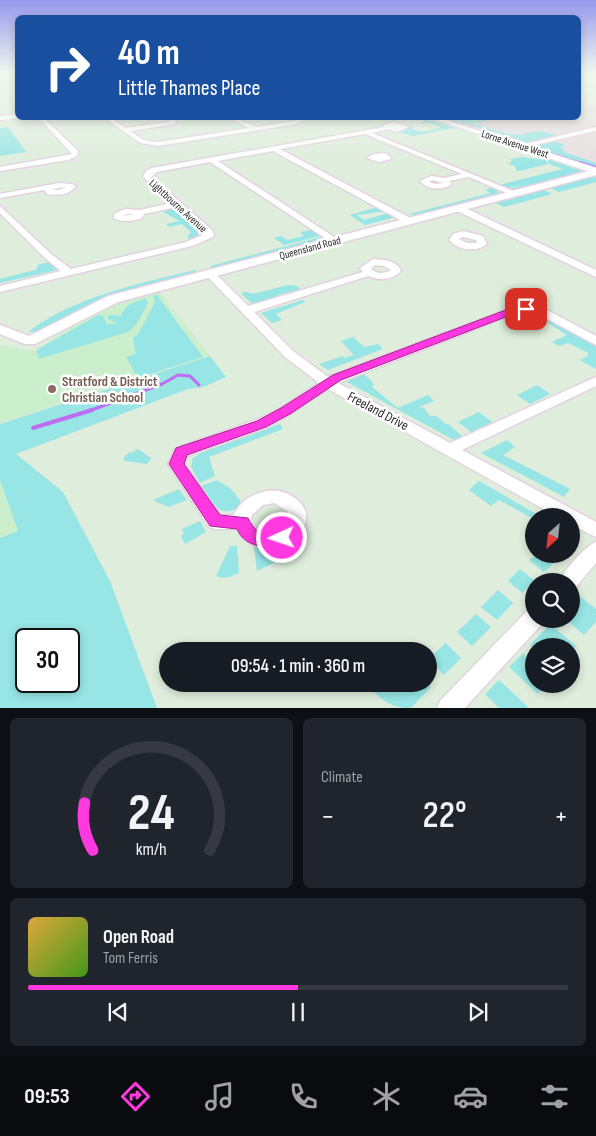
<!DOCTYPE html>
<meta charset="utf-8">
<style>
body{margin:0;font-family:"Sofia Sans Condensed",sans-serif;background:#20242c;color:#f1f3f6;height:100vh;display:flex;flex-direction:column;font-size:19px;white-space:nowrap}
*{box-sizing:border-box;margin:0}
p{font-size:16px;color:#9ea1a6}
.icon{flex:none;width:28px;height:28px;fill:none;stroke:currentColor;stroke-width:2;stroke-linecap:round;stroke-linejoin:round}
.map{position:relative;height:708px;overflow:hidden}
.details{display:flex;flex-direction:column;gap:10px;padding:10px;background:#0d0f14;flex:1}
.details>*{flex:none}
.top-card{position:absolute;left:15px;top:15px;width:566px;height:105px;border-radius:8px;box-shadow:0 2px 8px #0003;background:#1a4fa0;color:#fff;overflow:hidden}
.needle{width:32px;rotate:207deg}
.fabs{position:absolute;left:525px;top:508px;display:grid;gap:10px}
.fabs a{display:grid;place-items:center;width:55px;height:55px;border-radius:50%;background:#171b24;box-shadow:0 2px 8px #0003;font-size:25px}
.speed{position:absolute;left:15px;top:628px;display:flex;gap:10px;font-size:25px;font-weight:700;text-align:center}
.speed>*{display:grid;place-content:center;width:65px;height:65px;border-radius:50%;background:#171b24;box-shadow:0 2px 8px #0003;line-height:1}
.speed .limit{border:2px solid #111;border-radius:8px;background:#fff;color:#111}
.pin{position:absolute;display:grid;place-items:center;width:42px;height:42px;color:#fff;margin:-21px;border-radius:10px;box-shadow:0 2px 8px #0006}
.me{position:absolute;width:55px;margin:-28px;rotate:267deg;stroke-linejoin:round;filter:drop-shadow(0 0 4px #0008)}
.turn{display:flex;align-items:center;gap:18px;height:105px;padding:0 20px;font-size:22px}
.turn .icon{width:65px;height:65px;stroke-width:2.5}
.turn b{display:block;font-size:35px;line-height:42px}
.big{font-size:38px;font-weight:600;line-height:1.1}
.details .widget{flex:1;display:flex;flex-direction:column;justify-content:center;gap:8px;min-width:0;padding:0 18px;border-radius:8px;background:#20242c}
.details .dial{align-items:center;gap:0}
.dial svg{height:130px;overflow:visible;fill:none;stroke:#363941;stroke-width:7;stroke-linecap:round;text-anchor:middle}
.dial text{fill:#f1f3f6;stroke:none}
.song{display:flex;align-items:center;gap:15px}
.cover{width:60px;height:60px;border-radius:8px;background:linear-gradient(135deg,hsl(40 70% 55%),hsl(100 70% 35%))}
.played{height:5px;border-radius:2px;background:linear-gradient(90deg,#ff38df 50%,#363941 50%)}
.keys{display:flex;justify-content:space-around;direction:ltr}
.heat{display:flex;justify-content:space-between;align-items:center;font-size:28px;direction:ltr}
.details .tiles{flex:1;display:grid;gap:10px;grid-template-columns:1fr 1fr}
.widget:last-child{grid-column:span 2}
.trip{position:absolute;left:159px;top:642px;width:278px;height:50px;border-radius:25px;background:#171b24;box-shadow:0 2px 8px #0003;font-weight:600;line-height:50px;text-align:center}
.menu{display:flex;height:80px;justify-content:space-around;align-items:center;background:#090b0e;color:#9ea1a6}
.menu .icon{width:35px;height:35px}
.menu .selected{color:#ff38df}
.menu b{font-size:22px;color:#f1f3f6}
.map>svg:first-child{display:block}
</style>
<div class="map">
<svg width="596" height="709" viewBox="0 0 596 709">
<rect width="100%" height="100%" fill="#deeddc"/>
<!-- industrial -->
<path fill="#e5dde0" d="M579 99 596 102V166L443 118H579Z"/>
<!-- education -->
<path fill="#cbefcc" d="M158 290 210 356 0 423V345L34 351 92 314 125 300Z
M0 480 18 531 0 538Z"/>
<!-- green -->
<path fill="#97e5e5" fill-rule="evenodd" d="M415 118H422L454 128 412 136 393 130H403L411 126 413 127 412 129C426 134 433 129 441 127L429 123 420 124 425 121Z
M446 118H501L472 123 507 134 524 135V133L541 131 556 135 523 143 520 142 523 141 521 140Z
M8 127 25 150 26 152 0 156V128Z
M552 141 566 145 561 146 564 152 596 163V168L539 150 533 146Z
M521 157 546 160 548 164 519 171 516 170 515 166 508 164 512 161 510 159Z
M547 159 582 171 516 189H509L522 185 507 188 499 185 563 169 549 164Z
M594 175 596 176 576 181 596 177V182L559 192 548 187Z
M494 187 500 190 496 192 501 193 415 215 409 214 491 193 485 190Z
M536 189 542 190 521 196 544 190 552 194 504 207 496 203 516 198 512 196Z
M171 207 198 231V236L189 239 187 237 191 232 182 224 169 227 166 224 179 221 160 210Z
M378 207 385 211 357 215 364 220 389 213 396 217 365 225 350 215Z
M311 230 320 236 284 245 274 238 281 236 287 240 304 236 300 232Z
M321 237 318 241 212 268 210 266Z
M50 262 57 270 0 283V279L35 270 38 267 37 265Z
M195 270 196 272 121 293 41 331 28 332C76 296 138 284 195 270Z
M288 285 297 286 301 290 277 295 278 297 252 304 241 293 247 292 253 294Z
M157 295 203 357 138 378 126 357 136 354 133 338 139 333 155 302 153 296Z
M146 298 148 302C144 312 137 326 128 332L39 359 38 354 36 352 37 350 98 315 103 316 107 324H117L107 318 109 315 122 316 121 314 128 305Z
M303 300 305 302 276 314 282 320 272 323 261 313Z
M519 313C550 314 570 331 596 346V369L580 360 588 356V353L568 343 559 346 552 342 567 335 541 319 524 323 510 316Z
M353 337 364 347 378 344 383 349 328 370 319 364 343 356 345 358 354 355 341 341Z
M210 356 226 377 203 387 188 389 16 454 63 492 110 581 157 708H0V538L18 531 0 480V424ZM26 639H69V681H26Z
M363 373 374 384 372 387 398 408 428 395 434 401 419 407 424 408 430 416H436L446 424H448L462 436 454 440 347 382Z
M537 385 550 394 530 404 517 395Z
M479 412 492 422 471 432 458 422Z
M280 424 283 429 209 457 215 476 200 483 191 467 193 458 201 453Z
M507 440 515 447 503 455 570 489 564 497 481 453Z
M138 449 151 458 147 464 125 461 123 459 129 452 131 453Z
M217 480 230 488 243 504C221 522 212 503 201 486Z
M479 481 540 516H534V527L530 524 533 522 532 518 499 500 491 506 469 490Z
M179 489 187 500 168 507 153 500Z
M200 521 206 532 185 544 181 536 184 534 182 529Z
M276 544 283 555 282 559 257 571 254 546Z
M230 546H237L239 573C232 576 224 580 216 576Z
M537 554H547L556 561 544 572 529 560Z
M520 569 535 581 522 593 508 581Z
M498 590 513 603 497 620 481 607Z
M577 594 596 609V622L584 635 565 619H571V601Z
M476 614 491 627 472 646 457 632Z
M550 624 576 646 571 651V646H534V649L530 645Z
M446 643 461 658 444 675 428 659Z
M523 653 534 663V684H547L538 694 509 667Z
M499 680 528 707 527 708H499L485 694Z
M366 684H428L431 687 411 708C391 709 379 698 366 684Z"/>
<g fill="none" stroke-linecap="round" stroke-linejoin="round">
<!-- stream-far3 -->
<path stroke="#be6df2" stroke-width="1" d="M441 118 583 163"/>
<!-- stream-far2 -->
<path stroke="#be6df2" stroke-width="2" d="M580 162 596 167"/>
<!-- stream-far1 -->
<path stroke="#be6df2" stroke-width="3" d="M89 411 162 384 178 375 190 376 199 385"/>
<!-- stream -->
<path stroke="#be6df2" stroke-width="4" d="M33 428 92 410"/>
<!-- minor casing -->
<g stroke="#e4d2e1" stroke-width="3">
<path id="minor" d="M0 78H18V80H0Z
M39 118H44L78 151 77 156 68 160 0 171V167L72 154Z
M105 118H111L126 128 170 122 167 118H173L177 122 175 124 130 131 144 140 158 142 249 128 229 118H235L257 127 295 121 297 118H301L303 120 296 124 158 146 140 143Z
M394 122 409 127 396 132 389 129 372 133 518 193 511 195 469 177 449 181 452 184C442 191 428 190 420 181L431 176 444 178 462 174 365 134 280 149 412 219V223H406L273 151 218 161 337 239V243L334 244 210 162 157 172 151 177 212 230 214 235 213 237 192 246 0 292V286L61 271 45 258 0 213V206L51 254 71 269 186 242 205 234 176 207 144 214 142 218C132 221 123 223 114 218V214L125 209 140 210 171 203 143 177 146 171 152 168 384 127V125ZM432 180 443 183 435 184 429 182ZM127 214H135L123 216Z
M385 153 391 157V159L379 162 367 158 374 154Z
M59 183 72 184 76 186C69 195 58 196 47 194L44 190 0 198V194ZM66 187 59 190 51 189Z
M455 206H461L596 270V277L455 210Z
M463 231 483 236 487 244C476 253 458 250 449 240L453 234ZM463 237 476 240 477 243H467L459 239Z
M373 259C383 260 397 260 401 271 392 280 380 281 368 276L254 312 293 351 328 377 515 307 549 311 596 336V345L542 316 516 313 338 383 450 443 596 377V386L462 450 596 522V537L571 525V516H556L328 389 281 420 266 428 187 456 184 463 220 515H234C241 500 251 495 266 491 276 489 287 492 295 498 335 528 257 573 237 529H215L209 527 168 464 176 448 256 420 271 414 319 383 285 357 204 273 209 270 213 271 248 306 363 272 360 268ZM375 265 384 266 391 270C384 274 377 274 371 269ZM274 503 288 512 287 523 277 531H259L251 523 252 515 263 505Z
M596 542V563L576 587 571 589V581H560C564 570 585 546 596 542Z
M534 608V619H544L541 625 464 709H437L440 701 527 611Z"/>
</g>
<!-- tertiary casing -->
<g stroke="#e4d2e1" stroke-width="3">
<path id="tertiary" d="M18 114V118H20L0 120V116Z
M596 127V131L521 148 517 146Z
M596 169V175L118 302 35 344H25L0 334V325L29 336 108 296Z"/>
</g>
<!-- secondary casing -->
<g stroke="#e4d2e1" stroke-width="2">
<path id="secondary" d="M430 118H440L596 168V174Z"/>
</g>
<!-- minor -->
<use href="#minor" fill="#fff" fill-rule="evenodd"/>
<!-- tertiary -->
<use href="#tertiary" fill="#fff" fill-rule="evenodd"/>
<!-- secondary -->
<use href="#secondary" fill="#fff" fill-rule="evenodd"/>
<!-- rail casing -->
<g stroke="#b69fb1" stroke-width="2">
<path id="rail" d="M0 73H8"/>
</g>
<!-- rail -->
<use href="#rail" stroke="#fff" stroke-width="1" stroke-dasharray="4" stroke-linecap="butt"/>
</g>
<!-- sky -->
<linearGradient id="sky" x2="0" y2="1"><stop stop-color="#9798ec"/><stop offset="0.42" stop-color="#f0f7ef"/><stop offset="1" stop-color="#f0f7ef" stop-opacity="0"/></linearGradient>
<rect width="596" height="172" fill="url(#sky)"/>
<!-- route -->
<path fill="#ff38df" stroke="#a62491" d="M526 306 529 307V311L516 313 341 380 290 414 266 427 187 455 184 464 220 515 248 518C261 544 269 526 288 533L291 538 288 543C269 549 246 549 237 529L210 526 169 464 176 448 257 421 281 408 333 375 511 308Z"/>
<!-- markers -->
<circle fill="#8d6e63" stroke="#fff" stroke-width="2" cx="52" cy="389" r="5"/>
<g text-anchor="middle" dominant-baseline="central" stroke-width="5" stroke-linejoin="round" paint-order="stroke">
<!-- far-street labels -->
<g font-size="11" fill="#2b2b2b" stroke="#fff">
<text transform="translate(515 144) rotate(18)">Lorne Avenue West</text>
<text transform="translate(178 206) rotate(42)">Lightbourne Avenue</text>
<text transform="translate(310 248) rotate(-15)">Queensland Road</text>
</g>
<!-- education labels -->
<g font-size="14" font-weight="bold" fill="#785e54" stroke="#fff" text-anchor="start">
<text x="62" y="381">Stratford &amp; District<tspan x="62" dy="16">Christian School</tspan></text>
</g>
<!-- street labels -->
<g font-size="14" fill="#2b2b2b" stroke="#fff">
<text transform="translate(378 411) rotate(28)">Freeland Drive</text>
</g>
</g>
</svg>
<div class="fabs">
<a><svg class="needle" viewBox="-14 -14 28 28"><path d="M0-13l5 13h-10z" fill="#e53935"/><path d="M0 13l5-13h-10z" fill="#9ea1a6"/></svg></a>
<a><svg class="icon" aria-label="search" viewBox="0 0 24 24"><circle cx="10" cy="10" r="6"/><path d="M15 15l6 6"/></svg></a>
<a><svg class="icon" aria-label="layers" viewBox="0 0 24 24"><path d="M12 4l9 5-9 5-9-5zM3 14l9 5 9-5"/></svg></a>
</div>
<div class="speed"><div class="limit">30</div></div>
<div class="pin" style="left:526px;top:309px;background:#d93025"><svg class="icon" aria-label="arrive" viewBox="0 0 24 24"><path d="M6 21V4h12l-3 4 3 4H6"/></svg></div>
<svg class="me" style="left:282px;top:538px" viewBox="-20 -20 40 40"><circle r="17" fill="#ff38df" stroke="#fff" stroke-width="3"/><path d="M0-11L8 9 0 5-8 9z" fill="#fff"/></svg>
<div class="trip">09:54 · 1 min · 360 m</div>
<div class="top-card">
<div class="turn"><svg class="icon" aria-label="right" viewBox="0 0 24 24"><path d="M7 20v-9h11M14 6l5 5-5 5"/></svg><div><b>40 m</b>Little Thames Place</div></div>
</div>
</div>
<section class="details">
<div class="tiles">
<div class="widget dial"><svg viewBox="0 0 100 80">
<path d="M14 69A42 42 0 1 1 86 69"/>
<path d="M14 69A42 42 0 0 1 9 40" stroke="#ff38df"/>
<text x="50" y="56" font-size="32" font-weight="700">24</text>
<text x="50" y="72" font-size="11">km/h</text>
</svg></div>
<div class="widget"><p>Climate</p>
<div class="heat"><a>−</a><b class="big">22°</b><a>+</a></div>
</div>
<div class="widget">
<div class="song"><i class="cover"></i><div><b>Open Road</b><p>Tom Ferris</p></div></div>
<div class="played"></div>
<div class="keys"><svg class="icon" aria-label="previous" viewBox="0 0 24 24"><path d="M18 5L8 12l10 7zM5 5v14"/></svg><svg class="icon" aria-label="pause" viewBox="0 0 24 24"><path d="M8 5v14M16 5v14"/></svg><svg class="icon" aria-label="next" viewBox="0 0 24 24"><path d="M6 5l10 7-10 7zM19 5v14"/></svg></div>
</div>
</div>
</section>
<nav class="menu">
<b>09:53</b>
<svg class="icon selected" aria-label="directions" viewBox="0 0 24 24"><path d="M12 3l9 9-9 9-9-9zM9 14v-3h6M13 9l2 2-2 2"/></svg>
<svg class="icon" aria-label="music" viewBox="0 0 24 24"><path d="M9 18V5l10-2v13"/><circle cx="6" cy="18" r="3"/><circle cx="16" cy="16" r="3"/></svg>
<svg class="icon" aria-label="phone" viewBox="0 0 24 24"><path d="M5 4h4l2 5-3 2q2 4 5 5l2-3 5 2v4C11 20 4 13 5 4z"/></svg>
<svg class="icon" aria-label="climate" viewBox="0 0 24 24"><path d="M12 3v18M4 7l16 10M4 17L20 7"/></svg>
<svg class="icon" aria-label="car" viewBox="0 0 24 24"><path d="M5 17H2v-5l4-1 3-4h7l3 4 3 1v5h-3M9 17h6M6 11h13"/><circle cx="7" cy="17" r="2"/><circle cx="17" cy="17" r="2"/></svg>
<svg class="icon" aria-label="filters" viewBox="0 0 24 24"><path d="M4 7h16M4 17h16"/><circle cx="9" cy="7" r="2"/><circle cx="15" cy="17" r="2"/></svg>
</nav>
